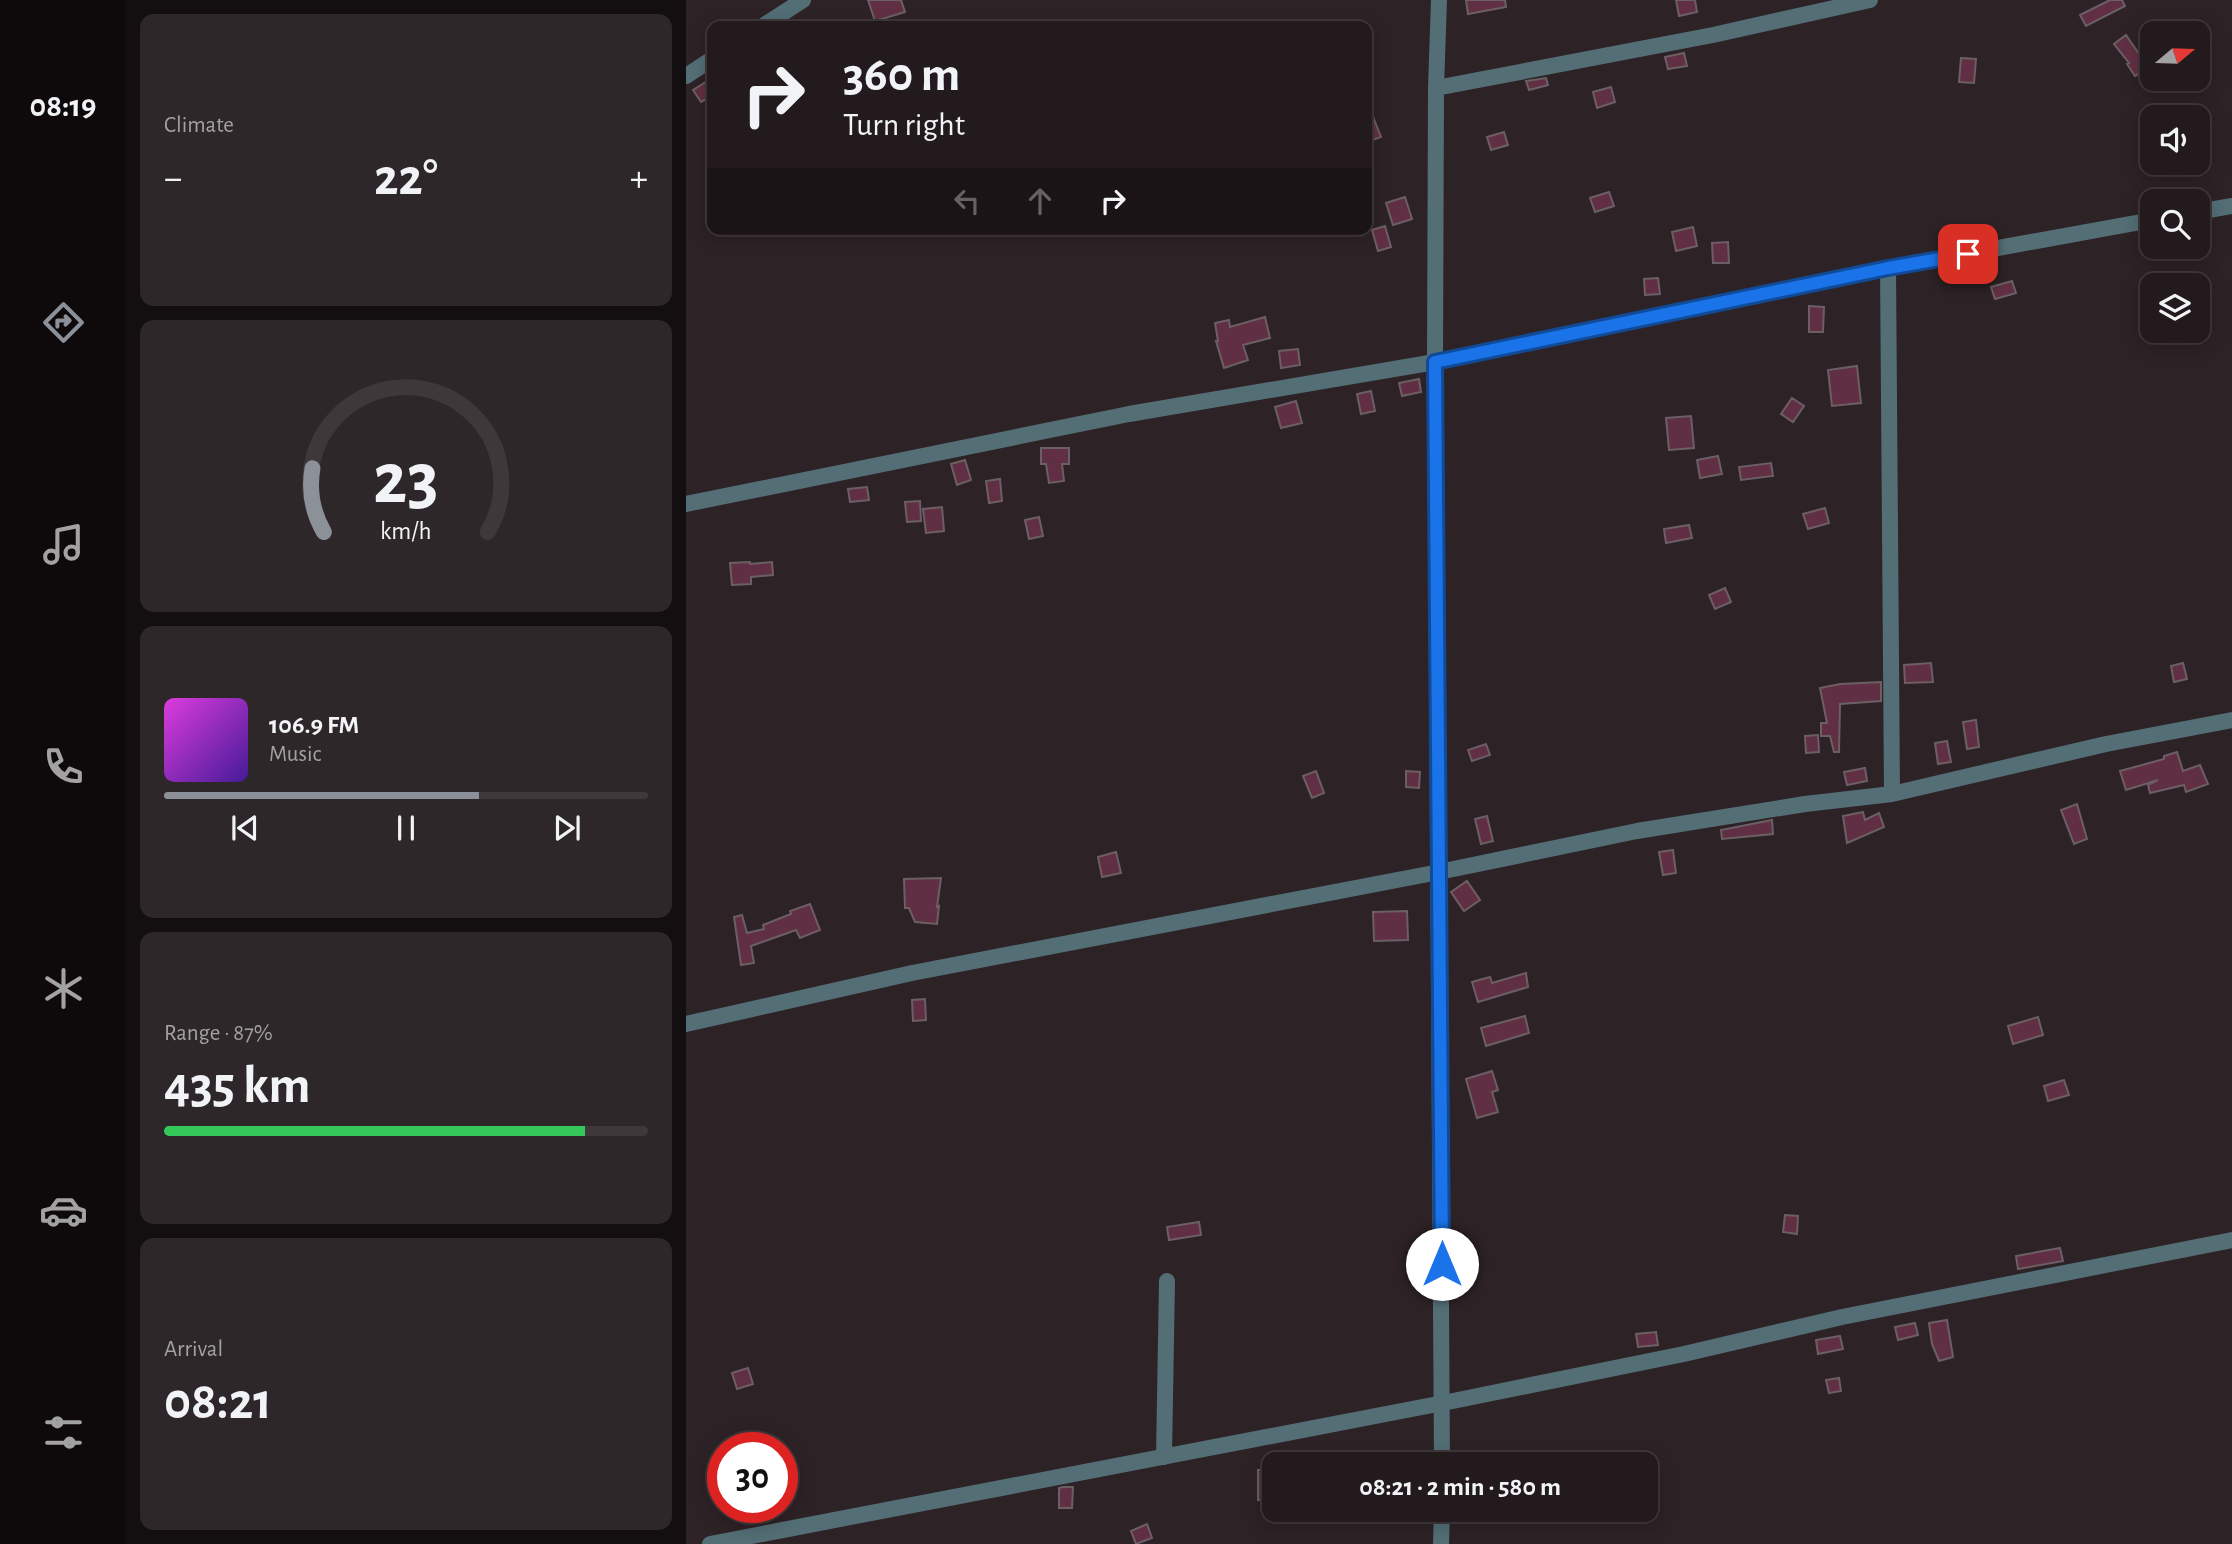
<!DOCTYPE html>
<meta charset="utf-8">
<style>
body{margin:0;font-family:"Alegreya Sans",sans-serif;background:#2e2729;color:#f1f3f6;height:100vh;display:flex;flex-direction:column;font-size:26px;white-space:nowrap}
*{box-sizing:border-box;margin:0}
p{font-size:23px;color:#a2a1a3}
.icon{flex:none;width:38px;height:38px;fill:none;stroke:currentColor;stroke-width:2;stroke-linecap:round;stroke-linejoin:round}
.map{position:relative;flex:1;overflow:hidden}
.side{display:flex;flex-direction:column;gap:14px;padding:14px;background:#130e0f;width:560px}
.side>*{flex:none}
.hud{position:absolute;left:21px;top:21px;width:665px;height:214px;border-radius:14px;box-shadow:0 4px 18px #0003,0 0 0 2px #3f383b;background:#221a1c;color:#f1f3f6;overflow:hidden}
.needle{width:46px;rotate:71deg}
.tools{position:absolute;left:1454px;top:21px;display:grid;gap:14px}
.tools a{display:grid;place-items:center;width:70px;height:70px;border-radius:14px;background:#221a1c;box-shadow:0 4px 18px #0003,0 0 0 2px #3f383b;font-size:35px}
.speed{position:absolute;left:21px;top:1432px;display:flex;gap:14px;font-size:35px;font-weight:700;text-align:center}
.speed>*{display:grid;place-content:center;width:91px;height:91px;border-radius:50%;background:#221a1c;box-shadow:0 4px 18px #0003,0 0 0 2px #3f383b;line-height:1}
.speed .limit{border:10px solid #d22;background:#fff;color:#111}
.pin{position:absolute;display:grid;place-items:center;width:60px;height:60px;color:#fff;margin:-30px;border-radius:14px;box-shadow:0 4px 10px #0006}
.me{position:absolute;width:77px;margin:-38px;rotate:0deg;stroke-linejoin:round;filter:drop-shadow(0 0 5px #0008)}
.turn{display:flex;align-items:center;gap:24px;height:147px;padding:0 21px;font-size:32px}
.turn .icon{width:91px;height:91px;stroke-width:2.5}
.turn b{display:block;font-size:49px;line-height:60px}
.lanes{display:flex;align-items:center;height:66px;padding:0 21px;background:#0003;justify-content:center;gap:35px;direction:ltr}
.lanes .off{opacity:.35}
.big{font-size:52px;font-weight:600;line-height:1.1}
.side .widget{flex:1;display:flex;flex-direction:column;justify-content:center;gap:10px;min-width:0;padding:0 24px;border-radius:14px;background:#2e2729}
.side .dial{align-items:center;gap:0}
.dial svg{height:182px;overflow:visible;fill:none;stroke:#3f383b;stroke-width:7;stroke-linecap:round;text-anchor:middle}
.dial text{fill:#f1f3f6;stroke:none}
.song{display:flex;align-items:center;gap:21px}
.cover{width:84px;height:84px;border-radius:10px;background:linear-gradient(135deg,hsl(300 70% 55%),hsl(260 70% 35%))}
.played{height:7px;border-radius:4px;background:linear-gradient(90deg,#8c9099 65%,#3f383b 65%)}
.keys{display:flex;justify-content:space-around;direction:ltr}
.heat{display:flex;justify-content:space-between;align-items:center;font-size:38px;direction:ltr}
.charge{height:10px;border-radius:5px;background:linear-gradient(90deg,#34c759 87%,#3f383b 0)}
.trip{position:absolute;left:576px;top:1452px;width:396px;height:70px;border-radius:14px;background:#221a1c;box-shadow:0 4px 18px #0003,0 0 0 2px #3f383b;font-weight:600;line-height:70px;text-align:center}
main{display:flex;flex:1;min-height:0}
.dock{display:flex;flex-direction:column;width:126px;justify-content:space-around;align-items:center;background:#0e0a0b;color:#a2a1a3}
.dock .icon{width:49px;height:49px}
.dock .on{color:#8c9099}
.dock b{font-size:32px;color:#f1f3f6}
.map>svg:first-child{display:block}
</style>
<main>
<nav class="dock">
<b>08:19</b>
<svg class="icon on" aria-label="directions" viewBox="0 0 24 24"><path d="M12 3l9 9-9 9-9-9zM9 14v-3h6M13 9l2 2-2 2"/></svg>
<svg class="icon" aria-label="music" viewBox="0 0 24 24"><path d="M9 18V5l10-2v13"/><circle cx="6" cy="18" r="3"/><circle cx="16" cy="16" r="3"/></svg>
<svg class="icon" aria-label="phone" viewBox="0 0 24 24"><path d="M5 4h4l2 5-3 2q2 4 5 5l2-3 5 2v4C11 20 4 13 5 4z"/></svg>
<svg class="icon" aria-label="climate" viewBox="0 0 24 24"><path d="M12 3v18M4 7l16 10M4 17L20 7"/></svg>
<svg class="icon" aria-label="car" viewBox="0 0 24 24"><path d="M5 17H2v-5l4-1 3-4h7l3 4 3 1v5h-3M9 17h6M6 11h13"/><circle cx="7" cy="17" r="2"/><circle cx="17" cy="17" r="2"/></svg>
<svg class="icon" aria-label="filters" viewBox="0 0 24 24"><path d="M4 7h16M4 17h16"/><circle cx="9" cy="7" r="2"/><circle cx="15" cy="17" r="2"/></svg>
</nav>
<section class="side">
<div class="widget"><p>Climate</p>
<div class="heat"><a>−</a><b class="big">22°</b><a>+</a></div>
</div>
<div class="widget dial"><svg viewBox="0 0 100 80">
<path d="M14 69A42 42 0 1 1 86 69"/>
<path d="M14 69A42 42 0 0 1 9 41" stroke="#8c9099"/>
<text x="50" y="56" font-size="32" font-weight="700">23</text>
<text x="50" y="72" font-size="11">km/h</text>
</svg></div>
<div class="widget">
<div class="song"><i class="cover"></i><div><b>106.9 FM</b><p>Music</p></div></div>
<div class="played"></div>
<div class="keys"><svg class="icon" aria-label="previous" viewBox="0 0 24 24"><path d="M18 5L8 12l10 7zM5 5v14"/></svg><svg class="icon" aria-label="pause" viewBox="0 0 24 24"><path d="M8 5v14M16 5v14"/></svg><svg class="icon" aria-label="next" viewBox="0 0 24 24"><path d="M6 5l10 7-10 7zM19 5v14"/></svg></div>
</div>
<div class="widget"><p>Range · 87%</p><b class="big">435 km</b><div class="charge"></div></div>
<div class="widget"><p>Arrival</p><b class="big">08:21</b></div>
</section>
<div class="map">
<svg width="1546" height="1544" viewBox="0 0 1546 1544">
<rect width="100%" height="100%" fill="#2d2226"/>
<!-- building -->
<path fill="#612f43" stroke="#6c5f63" stroke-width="2" d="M182 0H215L219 12 189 21Z
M780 0H819L820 7 782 14Z
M990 0H1009L1011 12 993 16Z
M1424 0H1436L1439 6 1400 26 1394 15Z
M1440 35 1462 67 1449 76 1441 64 1443 63 1428 44Z
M998 53 1001 66 982 69 979 57Z
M1275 58 1290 59 1288 83 1273 82Z
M26 78V96L15 102 7 90Z
M860 78 862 85 843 90 840 81Z
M925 87 929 102 911 108 907 92Z
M681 102 695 137 681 142Z
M818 132 822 145 805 150 801 137Z
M923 192 928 206 909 212 904 198Z
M719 197 726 219 707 225 700 203Z
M699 226 705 247 692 251 686 230Z
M1007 227 1011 246 990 251 986 232Z
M1042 242 1043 263H1027L1026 243Z
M972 278 974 294 959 295 958 279Z
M1326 281 1330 293 1309 299 1305 287Z
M1123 306 1138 307 1137 332H1123Z
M579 317 584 338 557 345 562 360 538 368 530 341H532L529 323 543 320 544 327Z
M612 349 614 365 595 368 593 351Z
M1171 366 1175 403 1146 406 1142 370Z
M733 379 735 392 716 396 713 383Z
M685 391 689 411 675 414 671 394Z
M1106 398 1118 406 1107 422 1095 414Z
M610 401 616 423 595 428 589 407Z
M1005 416 1008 448 983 450 980 418Z
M355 448H383V464H376L378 481 363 483 360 464H355Z
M1032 456 1036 474 1014 478 1011 460Z
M279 460 285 480 271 485 265 464Z
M1085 463 1087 476 1055 480 1053 467Z
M314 479 316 501 303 503 300 481Z
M181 487 183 500 164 502 162 489Z
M234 501 235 521 221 522 219 502Z
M256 507 258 531 240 533 237 509Z
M1139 508 1143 523 1122 529 1117 514Z
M353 517 357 536 343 539 339 520Z
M1003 525 1006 538 980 543 978 529Z
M64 562V564L86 562 87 575 65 577V584L46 585 44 563Z
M1039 588 1045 602 1029 609 1023 595Z
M1245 663 1247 682 1219 683 1218 665Z
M1497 663 1501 679 1488 682 1485 666Z
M1195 682V701L1154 704 1153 752H1148L1144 736H1135V723H1141L1134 688 1154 684Z
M1290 720 1293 747 1281 749 1277 722Z
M1132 735 1133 752 1120 753 1119 736Z
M1261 741 1265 762 1252 764 1249 743Z
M800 744 804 755 786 761 782 750Z
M1491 752 1497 771 1514 765 1522 784 1500 792 1498 785 1464 793 1462 785 1472 780 1440 790 1434 771 1478 759V756Z
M1179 768 1181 781 1161 785 1158 772Z
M630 771 638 793 626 798 617 776Z
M720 771 734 772 733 788 720 787Z
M1391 804 1401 839 1388 844 1375 810Z
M1177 812 1179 820 1193 813 1198 827 1161 843 1157 816Z
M801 816 807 841 795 844 789 819Z
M1086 820 1087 834 1036 839 1035 830Z
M987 850 990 873 977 875 973 852Z
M430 852 435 873 416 877 412 857Z
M255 878 251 907 253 906 251 924 229 922 223 908H219L218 879Z
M781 881 794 900 778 911 765 892Z
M124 904 134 930 114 938 110 930 65 946 68 963 55 965 48 917 56 915 61 933 78 929 77 925 105 914 104 911Z
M721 911 722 940 688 941 687 912Z
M840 973 842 987 792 1002 786 982 804 977 806 983Z
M239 999 240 1020 227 1021 226 1000Z
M839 1016 843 1033 800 1046 795 1028Z
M1352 1017 1357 1035 1327 1044 1322 1026Z
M806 1071 812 1090 806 1092 812 1112 791 1118 780 1079Z
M1378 1080 1383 1095 1362 1101 1358 1086Z
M1099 1215 1112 1216 1111 1234 1097 1232Z
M513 1222 515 1235 483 1240 481 1227Z
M1374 1248 1377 1261 1332 1269 1330 1256Z
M1261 1320 1267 1357 1253 1361 1246 1344 1243 1323Z
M1229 1323 1232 1335 1212 1340 1209 1327Z
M970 1332 972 1345 952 1347 950 1334Z
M1154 1336 1157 1349 1132 1354 1130 1340Z
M62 1368 67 1384 51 1389 46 1373Z
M1153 1378 1155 1391 1143 1393 1140 1380Z
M572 1470H588V1501L572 1500Z
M377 1487H387L386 1508H373V1488Z
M461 1524 466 1538 450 1544 445 1531Z"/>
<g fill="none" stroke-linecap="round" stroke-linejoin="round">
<!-- street -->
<path stroke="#536e75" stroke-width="16" d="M753 0 750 88 749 362 756 1465
M77 26 117 0
M0 76 26 59
M750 88 1027 35 1184 0
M1512 212 1546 206
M1202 268 1206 794
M0 504 443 414 749 362 1202 268 1466 220
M0 1024 226 973 753 872 951 831 1119 804 1206 794 1420 744 1546 720
M478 1457 481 1281
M24 1544 757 1403 998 1354 1156 1317 1546 1240
M755 1544 756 1510"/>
</g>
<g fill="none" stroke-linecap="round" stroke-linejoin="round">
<!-- route casing -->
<g stroke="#114b97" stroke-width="18">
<path id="route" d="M756 1264 749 362 1202 268 1282 254"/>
</g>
<!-- route -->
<use href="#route" stroke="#1a73e8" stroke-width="12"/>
</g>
</svg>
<div class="tools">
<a><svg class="needle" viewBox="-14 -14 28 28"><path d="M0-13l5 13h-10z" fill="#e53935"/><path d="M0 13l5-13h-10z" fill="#a2a1a3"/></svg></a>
<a><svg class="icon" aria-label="sound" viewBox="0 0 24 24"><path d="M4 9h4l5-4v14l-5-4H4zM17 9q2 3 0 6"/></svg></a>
<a><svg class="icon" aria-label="search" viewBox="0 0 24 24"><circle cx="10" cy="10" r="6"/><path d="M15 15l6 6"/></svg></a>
<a><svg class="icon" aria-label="layers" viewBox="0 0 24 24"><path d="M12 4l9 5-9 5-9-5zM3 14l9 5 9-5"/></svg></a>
</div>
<div class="speed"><div class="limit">30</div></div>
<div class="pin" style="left:1282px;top:254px;background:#d93025"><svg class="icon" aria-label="arrive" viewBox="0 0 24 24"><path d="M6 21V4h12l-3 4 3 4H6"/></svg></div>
<svg class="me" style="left:756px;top:1264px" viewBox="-20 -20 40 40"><circle r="19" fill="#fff"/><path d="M0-13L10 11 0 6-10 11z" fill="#1a73e8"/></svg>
<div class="trip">08:21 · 2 min · 580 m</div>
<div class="hud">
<div class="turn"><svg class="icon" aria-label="right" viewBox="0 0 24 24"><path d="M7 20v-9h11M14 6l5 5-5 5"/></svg><div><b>360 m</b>Turn right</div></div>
<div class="lanes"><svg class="icon off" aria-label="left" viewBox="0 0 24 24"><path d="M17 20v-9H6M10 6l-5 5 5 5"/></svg><svg class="icon off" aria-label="ahead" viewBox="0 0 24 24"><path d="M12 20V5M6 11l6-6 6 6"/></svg><svg class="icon" aria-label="right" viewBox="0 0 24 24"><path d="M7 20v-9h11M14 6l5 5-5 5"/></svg></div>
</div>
</div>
</main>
